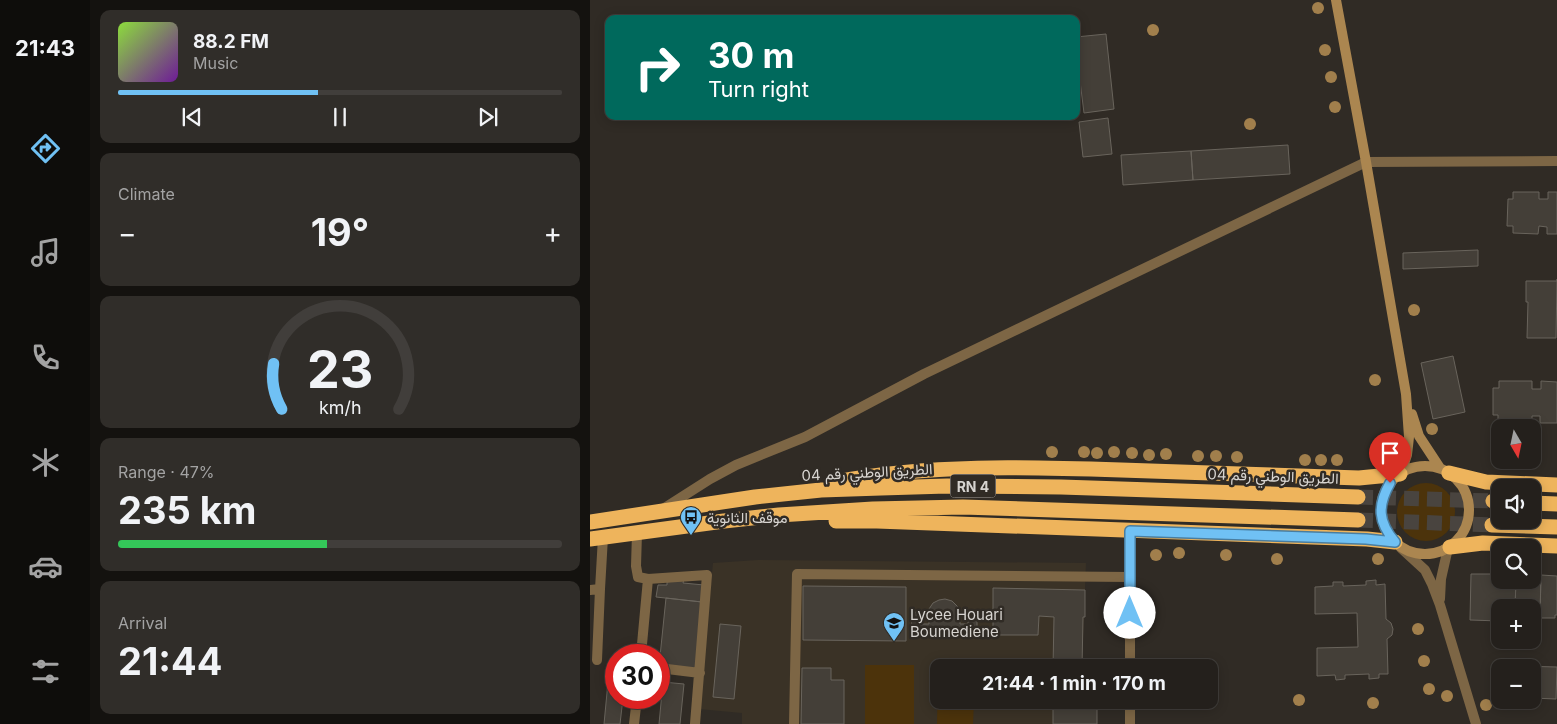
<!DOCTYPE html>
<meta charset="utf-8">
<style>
body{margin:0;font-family:Inter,Vazirmatn,sans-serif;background:#302d29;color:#f1f3f6;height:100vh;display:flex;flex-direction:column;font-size:19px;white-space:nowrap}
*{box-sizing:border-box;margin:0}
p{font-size:16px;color:#a3a3a3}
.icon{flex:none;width:28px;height:28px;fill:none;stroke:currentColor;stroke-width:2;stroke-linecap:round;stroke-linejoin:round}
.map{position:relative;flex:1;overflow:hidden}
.sheet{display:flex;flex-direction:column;gap:10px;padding:10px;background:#14120f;width:500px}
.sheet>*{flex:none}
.guide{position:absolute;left:15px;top:15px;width:475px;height:105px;border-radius:10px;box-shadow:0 2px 12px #0003,0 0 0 1px #413e3b;background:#00695c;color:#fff;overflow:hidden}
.needle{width:32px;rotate:171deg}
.controls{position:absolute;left:901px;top:419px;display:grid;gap:10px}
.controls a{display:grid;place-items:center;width:50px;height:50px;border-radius:10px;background:#24201c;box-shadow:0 2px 12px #0003,0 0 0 1px #413e3b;font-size:25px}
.speed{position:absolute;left:15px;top:644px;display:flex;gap:10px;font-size:25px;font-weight:700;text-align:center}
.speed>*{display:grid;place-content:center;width:65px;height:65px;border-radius:50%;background:#24201c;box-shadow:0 2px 12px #0003,0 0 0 1px #413e3b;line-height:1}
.speed .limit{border:8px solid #d22;background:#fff;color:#111}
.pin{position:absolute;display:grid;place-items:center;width:42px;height:42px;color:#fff;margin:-51px -21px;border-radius:50% 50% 50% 0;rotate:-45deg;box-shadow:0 0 5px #0007}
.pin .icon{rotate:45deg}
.me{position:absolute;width:55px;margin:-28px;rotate:0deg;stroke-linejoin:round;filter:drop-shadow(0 0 4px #0008)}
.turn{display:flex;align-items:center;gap:18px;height:105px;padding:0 20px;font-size:22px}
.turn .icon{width:65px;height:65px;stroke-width:2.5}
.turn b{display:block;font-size:35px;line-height:42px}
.big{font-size:38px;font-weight:700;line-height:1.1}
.sheet .tile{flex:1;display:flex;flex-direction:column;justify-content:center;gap:8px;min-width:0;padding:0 18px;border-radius:10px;background:#302d29}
.sheet .dial{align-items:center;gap:0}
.dial svg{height:130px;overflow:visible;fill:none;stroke:#413e3b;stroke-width:7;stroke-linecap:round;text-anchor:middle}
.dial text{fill:#f1f3f6;stroke:none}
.song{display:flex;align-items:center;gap:15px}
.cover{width:60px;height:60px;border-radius:8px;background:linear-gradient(135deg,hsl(90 70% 55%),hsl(280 70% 35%))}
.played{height:5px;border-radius:2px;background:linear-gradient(90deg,#70c1f4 45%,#413e3b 45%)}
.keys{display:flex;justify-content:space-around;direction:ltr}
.heat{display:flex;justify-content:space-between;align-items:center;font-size:28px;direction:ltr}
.charge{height:8px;border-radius:4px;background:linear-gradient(90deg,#34c759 47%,#413e3b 0)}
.trip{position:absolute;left:340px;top:659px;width:288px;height:50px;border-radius:10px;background:#24201c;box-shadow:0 2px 12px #0003,0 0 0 1px #413e3b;font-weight:700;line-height:50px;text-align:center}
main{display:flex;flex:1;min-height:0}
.tab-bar{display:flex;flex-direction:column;width:90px;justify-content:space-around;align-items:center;background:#0e0d0b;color:#a3a3a3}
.tab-bar .icon{width:35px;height:35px}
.tab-bar .active{color:#70c1f4}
.tab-bar b{font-size:22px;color:#f1f3f6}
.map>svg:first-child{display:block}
</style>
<main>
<nav class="tab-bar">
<b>21:43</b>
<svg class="icon active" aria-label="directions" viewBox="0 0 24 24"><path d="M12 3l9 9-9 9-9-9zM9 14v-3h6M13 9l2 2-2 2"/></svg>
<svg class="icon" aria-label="music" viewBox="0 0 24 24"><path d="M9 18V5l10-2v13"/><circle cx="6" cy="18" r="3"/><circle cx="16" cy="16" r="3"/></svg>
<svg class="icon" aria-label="phone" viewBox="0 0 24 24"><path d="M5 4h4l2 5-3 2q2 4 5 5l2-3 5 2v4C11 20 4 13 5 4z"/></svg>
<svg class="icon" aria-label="climate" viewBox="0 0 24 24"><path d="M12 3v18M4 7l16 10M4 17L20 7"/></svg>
<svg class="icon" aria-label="car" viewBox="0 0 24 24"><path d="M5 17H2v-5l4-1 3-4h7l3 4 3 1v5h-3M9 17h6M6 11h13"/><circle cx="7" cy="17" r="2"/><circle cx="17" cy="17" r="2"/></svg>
<svg class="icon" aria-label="filters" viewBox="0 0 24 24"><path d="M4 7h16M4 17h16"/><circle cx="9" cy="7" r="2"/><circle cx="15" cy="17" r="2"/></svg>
</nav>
<section class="sheet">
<div class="tile">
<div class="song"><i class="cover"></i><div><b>88.2 FM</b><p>Music</p></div></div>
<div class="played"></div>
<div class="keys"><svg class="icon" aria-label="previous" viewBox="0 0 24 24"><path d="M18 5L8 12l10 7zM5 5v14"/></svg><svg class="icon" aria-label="pause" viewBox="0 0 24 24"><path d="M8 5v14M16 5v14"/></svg><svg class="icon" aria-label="next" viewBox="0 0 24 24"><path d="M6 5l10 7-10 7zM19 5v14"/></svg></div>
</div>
<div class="tile"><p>Climate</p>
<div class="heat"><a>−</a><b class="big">19°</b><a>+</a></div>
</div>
<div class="tile dial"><svg viewBox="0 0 100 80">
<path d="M14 69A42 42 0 1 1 86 69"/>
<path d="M14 69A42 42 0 0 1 9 41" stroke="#70c1f4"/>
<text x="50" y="56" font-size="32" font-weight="700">23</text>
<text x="50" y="72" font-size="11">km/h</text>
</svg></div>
<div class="tile"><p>Range · 47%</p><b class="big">235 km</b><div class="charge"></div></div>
<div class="tile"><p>Arrival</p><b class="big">21:44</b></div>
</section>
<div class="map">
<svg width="967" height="724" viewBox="0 0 967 724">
<rect width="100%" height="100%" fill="#302b25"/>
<!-- built -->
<path fill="#3a3226" d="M168 560 496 563 492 667 349 668V700H507V724H152V713L109 709 123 563Z"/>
<!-- green -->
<path fill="#4c330b" d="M807 512a29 29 0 1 1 58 0a29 29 0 1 1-58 0Z
M275 665H324V724H275Z
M348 675H349V700H384L383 724H347Z"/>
<!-- building -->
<path fill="#443f38" stroke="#69645c" d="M516 34 524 109 494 113 486 49V37Z
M518 118 522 154 493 157 489 122Z
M698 145 700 174 603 180 601 151Z
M601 151 603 180 533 185 531 155Z
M923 192H949V199H958V192H967V234H957V227L949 226 948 234 923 233V226H917L918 199H923Z
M888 250V266L813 269V253Z
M967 279 966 338H937L938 302H936V281H967Z
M863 356 875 412 843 419 831 363Z
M909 381H942V389H951V381L967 382V423H950V416H942V423H908V415H903V388H909Z
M881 574H910V580H926L925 608H910V621L880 620Z
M942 575H951L950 614H942V608H925L926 580H942Z
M951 575 967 576V615H965V618H950Z
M94 579 93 583 114 585 112 602 66 597 68 585H77V582Z
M786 580V585L795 584 796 619 801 623 803 629 802 635 797 639 798 674H789V678L779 679V674L755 675V679L746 680 745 675 727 676V648L768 647 767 613 725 614V587L743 586V582H753V586L776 585V581Z
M213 586 316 587V641L213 640Z
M403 588 495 590V617H493L492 668H463L464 617 449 616 448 635H403Z
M76 598 112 602 106 670 69 666Z
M355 599 362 601 370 609V624H378V613H387V634H321L322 612H330V624H339V609L343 603 349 600Z
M130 624 151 626 144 699 123 697Z
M20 661 26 662V698H33L30 724H14Z
M930 666 967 667 966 699 942 698V668H930Z
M212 668H241V680H254V724H211Z
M73 682 94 684 90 724H69Z
M463 700H507V724H463Z"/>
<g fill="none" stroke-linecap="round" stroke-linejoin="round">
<!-- highway-tunnel -->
<path stroke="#49443f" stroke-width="15" stroke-dasharray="15 8" stroke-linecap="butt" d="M768 497 903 501
M768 520 902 525"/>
<!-- lane -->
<path stroke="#7d6645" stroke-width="10" d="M47 533 46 566 48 577 58 579 51 655
M58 579 117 575 105 724
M69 668 110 673
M44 724 47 698
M204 724 207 574 540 577"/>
<!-- street -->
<path stroke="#7d6645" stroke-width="10" d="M73 509 120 479 146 465 215 437 334 374 776 162 967 161
M540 531V668
M811 548 835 570 842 584 850 605 886 724
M0 590 10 589 13 537
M850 599 851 579 858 548
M7 660 10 589
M540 700V724"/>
<!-- secondary -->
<path stroke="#ab8650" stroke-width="10" d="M746 0 776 162 816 394 819 437 817 455 811 473
M822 414 829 436 850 468
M791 510a44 44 0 1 1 88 0a44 44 0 1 1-88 0Z"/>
<!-- highway -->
<path stroke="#eeb45c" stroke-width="15" d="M859 473 896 482 967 485
M245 482C339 464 436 467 531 470 610 473 690 475 769 478L810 474
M903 501 910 502
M942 503 967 504
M246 521H287L777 539 805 542
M0 522 165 497 231 490 291 488 357 486 471 487 768 497
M902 525 967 527
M0 539 134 521 189 515 283 509 373 507 768 520
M860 547 893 543 967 546"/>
</g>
<!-- trees -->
<g fill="#a17f4c">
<circle cx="728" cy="8" r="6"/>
<circle cx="563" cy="30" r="6"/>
<circle cx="735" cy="50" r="6"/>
<circle cx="741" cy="77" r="6"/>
<circle cx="745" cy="107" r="6"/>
<circle cx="660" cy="124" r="6"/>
<circle cx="824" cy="310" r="6"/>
<circle cx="785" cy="380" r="6"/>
<circle cx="842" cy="429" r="6"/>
<circle cx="800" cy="441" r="6"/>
<circle cx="462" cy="452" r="6"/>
<circle cx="494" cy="452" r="6"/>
<circle cx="524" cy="452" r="6"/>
<circle cx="507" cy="453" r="6"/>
<circle cx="542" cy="453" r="6"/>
<circle cx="576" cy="454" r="6"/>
<circle cx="559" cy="455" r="6"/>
<circle cx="608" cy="456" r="6"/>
<circle cx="626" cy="456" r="6"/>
<circle cx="647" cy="457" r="6"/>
<circle cx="715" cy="460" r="6"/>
<circle cx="731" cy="460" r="6"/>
<circle cx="747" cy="460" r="6"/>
<circle cx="589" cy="553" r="6"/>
<circle cx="566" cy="555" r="6"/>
<circle cx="636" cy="555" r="6"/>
<circle cx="687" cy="559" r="6"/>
<circle cx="788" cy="559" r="6"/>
<circle cx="828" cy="629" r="6"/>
<circle cx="834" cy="661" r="6"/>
<circle cx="839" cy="689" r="6"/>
<circle cx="857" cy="696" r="6"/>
<circle cx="709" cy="700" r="6"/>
<circle cx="783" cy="703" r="6"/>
<circle cx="896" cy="705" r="6"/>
</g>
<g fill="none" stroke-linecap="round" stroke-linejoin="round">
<!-- route casing -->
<g stroke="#497d9f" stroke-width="12">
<path id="route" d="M540 613V531L776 539 805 542C788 522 787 506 800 483"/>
</g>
<!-- route -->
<use href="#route" stroke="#70c1f4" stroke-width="9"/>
</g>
<!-- icons -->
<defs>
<g id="bus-pin" transform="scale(1.125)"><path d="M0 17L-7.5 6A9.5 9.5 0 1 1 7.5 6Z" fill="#70c1f4" stroke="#302b25"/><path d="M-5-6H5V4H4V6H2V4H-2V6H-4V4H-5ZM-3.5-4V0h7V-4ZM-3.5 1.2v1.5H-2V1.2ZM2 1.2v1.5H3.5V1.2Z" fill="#111"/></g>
<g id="school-pin" transform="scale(1.125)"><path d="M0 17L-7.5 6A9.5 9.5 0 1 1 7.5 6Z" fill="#70c1f4" stroke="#302b25"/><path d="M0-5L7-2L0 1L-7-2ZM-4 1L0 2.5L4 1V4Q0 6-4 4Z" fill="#111"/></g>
</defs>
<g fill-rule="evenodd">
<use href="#bus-pin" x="101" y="517"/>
<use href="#school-pin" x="304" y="623"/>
</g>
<g text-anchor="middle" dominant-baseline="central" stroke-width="5" stroke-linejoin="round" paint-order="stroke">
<!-- shield labels -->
<rect fill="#302b25" stroke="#a5a19d" stroke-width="1" x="360.5" y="474.5" width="45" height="23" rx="4"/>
<g font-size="14" font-weight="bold" fill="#d7d4d0">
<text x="383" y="486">RN 4</text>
</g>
<!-- street labels -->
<g font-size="15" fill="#d7d4d0" stroke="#302b25">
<text transform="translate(277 472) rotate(-3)">الطريق الوطني رقم 04</text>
<text transform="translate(683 476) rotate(2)">الطريق الوطني رقم 04</text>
</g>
<!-- poi labels -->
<g font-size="15" fill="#d7d4d0" stroke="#302b25" text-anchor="start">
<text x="117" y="517">موقف الثانوية</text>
<text x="320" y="614">Lycee Houari<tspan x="320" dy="17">Boumediene</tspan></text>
</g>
</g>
</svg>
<div class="controls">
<a><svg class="needle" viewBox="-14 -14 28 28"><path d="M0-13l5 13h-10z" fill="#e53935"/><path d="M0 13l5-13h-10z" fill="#a3a3a3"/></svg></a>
<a><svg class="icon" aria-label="sound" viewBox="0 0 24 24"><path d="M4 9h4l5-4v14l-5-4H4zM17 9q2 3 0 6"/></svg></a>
<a><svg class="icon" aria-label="search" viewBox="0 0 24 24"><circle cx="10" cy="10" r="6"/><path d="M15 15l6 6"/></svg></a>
<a>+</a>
<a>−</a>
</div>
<div class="speed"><div class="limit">30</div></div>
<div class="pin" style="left:800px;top:483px;background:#d93025"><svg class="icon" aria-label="arrive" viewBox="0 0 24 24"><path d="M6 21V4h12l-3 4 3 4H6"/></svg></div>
<svg class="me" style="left:540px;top:613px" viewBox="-20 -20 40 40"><circle r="19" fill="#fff"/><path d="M0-13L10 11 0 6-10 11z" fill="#70c1f4"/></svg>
<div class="trip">21:44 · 1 min · 170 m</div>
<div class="guide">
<div class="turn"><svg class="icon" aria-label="right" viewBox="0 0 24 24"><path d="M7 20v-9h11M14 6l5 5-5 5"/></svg><div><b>30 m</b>Turn right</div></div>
</div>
</div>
</main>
